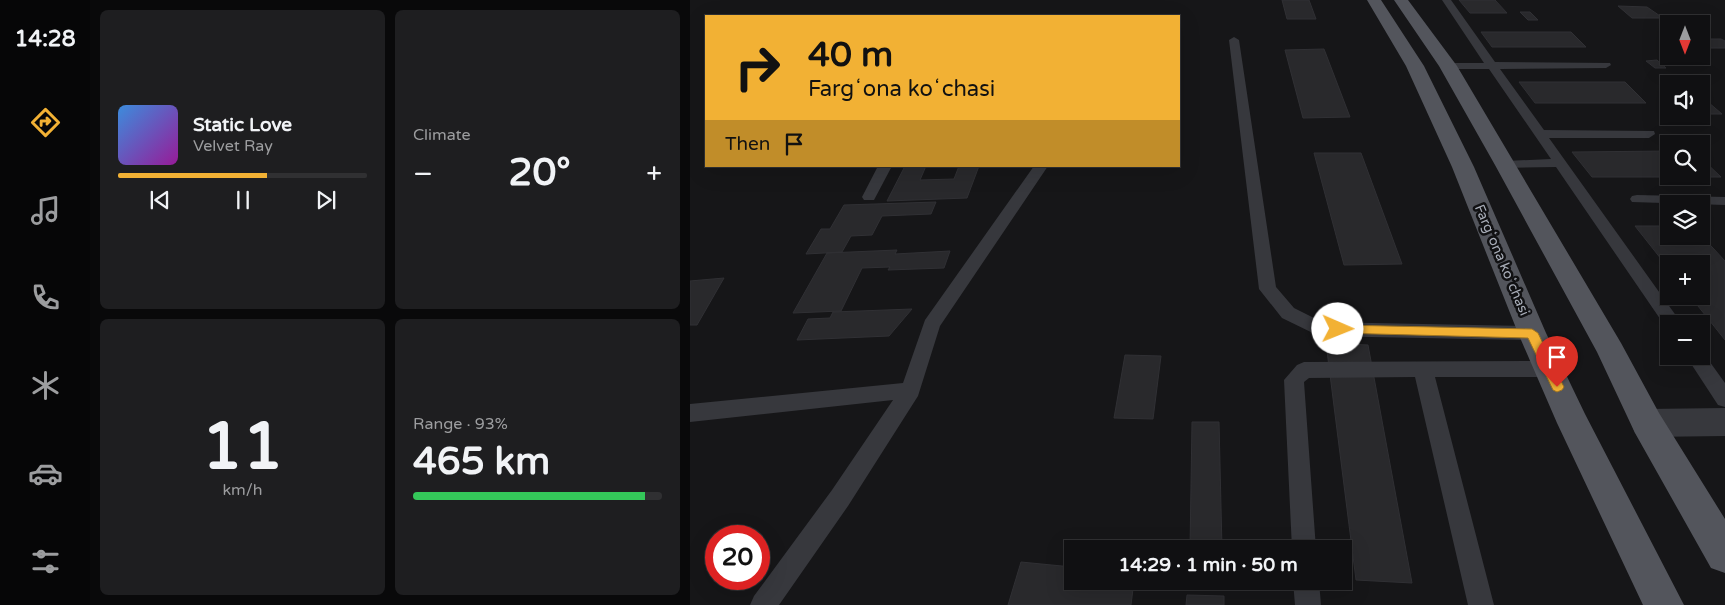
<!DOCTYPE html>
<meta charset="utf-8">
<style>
body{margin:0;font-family:"Varela Round",sans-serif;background:#1e1e20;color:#f1f3f6;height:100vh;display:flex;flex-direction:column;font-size:19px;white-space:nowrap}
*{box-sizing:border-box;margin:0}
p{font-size:16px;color:#9c9d9f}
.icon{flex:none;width:28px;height:28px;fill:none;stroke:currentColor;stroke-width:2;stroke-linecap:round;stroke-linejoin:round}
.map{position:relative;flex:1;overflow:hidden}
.side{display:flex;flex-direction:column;gap:10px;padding:10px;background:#09090a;width:600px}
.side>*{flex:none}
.hud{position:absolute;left:15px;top:15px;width:475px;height:152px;border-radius:0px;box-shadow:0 5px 20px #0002,0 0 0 1px #303032;background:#f2b134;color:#111;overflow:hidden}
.needle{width:32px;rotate:180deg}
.controls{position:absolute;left:970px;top:15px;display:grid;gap:10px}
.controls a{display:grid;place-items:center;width:50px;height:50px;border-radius:0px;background:#101012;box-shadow:0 5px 20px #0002,0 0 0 1px #303032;font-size:25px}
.speed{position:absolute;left:15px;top:525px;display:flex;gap:10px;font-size:25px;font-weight:700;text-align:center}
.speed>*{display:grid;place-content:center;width:65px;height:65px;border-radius:50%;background:#101012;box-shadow:0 5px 20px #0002,0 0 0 1px #303032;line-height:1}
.speed .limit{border:8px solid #d22;background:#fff;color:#111}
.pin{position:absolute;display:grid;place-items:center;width:42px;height:42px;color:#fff;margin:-51px -21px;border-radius:50% 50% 50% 0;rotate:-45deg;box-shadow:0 0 5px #0007}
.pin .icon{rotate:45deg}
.me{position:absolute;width:55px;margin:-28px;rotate:91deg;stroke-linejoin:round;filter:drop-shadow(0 0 4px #0008)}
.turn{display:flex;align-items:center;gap:18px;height:105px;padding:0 20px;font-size:22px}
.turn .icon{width:65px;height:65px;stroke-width:2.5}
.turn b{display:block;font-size:35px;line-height:42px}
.then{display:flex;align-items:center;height:48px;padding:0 20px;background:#0003;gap:10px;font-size:19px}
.big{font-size:38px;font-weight:700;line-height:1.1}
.side .card{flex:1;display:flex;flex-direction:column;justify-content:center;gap:8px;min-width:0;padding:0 18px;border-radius:8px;background:#1e1e20}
.side .dial{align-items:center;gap:0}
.dial b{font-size:65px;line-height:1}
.song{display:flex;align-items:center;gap:15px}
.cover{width:60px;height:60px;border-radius:8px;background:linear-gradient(135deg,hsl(210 70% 55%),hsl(300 70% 35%))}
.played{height:5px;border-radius:2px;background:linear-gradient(90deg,#f2b134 60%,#303032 60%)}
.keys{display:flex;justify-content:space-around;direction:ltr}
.heat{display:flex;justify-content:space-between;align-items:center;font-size:28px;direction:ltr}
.charge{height:8px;border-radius:4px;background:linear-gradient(90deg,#34c759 93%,#303032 0)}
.side .tiles{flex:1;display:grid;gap:10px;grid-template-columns:repeat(2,1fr)}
.trip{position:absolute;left:374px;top:540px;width:288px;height:50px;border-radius:0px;background:#101012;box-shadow:0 5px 20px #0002,0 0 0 1px #303032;font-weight:700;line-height:50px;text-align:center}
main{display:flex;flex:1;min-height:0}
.tabs{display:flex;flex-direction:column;width:90px;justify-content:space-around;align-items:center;background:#060607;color:#9c9d9f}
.tabs .icon{width:35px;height:35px}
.tabs .on{color:#f2b134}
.tabs b{font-size:22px;color:#f1f3f6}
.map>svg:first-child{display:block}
</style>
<main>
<nav class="tabs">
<b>14:28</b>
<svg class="icon on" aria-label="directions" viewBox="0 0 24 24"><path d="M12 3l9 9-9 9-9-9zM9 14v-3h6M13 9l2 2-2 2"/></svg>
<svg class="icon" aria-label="music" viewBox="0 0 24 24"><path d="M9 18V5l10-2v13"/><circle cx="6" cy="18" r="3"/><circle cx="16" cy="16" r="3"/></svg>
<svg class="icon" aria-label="phone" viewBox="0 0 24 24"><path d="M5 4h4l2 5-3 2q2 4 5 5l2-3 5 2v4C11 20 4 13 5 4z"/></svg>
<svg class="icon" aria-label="climate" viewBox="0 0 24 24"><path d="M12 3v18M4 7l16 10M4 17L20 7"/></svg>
<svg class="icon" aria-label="car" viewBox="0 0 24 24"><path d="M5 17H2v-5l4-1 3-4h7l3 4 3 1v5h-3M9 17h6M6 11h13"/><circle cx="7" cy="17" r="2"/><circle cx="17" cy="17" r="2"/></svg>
<svg class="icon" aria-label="filters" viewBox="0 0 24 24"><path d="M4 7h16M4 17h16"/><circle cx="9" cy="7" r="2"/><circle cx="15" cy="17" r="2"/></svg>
</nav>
<section class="side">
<div class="tiles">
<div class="card">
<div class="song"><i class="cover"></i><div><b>Static Love</b><p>Velvet Ray</p></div></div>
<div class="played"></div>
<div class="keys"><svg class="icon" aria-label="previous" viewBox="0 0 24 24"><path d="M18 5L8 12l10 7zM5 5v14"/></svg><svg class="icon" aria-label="pause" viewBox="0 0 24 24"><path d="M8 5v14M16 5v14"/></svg><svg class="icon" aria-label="next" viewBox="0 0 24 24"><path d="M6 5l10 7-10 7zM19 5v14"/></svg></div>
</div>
<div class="card"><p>Climate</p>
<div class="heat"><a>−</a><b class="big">20°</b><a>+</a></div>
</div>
<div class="card dial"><b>11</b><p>km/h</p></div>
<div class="card"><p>Range · 93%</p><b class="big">465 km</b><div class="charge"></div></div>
</div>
</section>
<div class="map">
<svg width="1035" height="605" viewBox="0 0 1035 605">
<rect width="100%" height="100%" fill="#161618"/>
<!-- building -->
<path fill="#29292c" stroke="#303034" d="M592 0H619L626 19H597Z
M769 0H805L817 13H780Z
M928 6 957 7 973 18H942Z
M830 12H840L848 20H838Z
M791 32H881L896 47H802Z
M1011 39H1031L1035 41V48H1017L1011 44Z
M634 49 660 117 613 118 595 50Z
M967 60 976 68H965L956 61Z
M829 82H935L956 103H845Z
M1011 96 1032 114H1018L1011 108Z
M979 151V176H1011V158L1031 177H902L882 152Z
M624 153H671L712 264 654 265Z
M215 166H236L230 180 264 179 269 166H289L277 198 197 201Z
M246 202 241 214 192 216 182 235 161 236 152 252 116 254 131 229H140L154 205Z
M945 226H979V236H1011V235L1035 261V340L1000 296H1011V264H979V269Z
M207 250 205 254 260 251 254 268 198 270 200 267 172 268 151 311 103 313 137 253Z
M34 278 7 325H0V281Z
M222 309 199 336 107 340 118 319 140 318 143 312Z
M636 343 678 345 722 583 666 580Z
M435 355 471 356 463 419 424 418Z
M502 422H529L532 549H500Z
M331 562 382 567V581H444L441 605H318Z
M497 595 534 596V605H496Z"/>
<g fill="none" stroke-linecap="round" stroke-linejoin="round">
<!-- lane -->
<path fill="#37383d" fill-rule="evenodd" d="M752 0H761L805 62 920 63 921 65 916 68 810 69 854 130 964 131 965 134 959 138H859L992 324H979V329H977L866 167 811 168 809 165 811 162 816 161 861 159 799 69H758L753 66 758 63H794Z
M544 37 549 40 586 287 604 308 632 322 842 326 848 328 851 333 848 338 842 340 629 336 592 318 569 289 539 40Z
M188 166H202L184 200H174L172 197Z
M344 166H358L250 326 228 396 158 506 89 605H60L64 596 142 490 203 400 0 422V404L213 383 235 320Z
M947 195 1035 197V205L942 202 940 199 942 196Z
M1012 351 1035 383V407L1028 405 996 356H1011Z
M859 361 866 364 869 369 866 374 859 377H745L804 605H778L725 377 619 378 614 382 626 549H602L594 380 607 365 614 362Z
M603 581H629L631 605H605Z"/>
<!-- street -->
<path fill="#37383d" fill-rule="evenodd" d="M1035 408V436L957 437 945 433 941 423 945 413 957 409Z"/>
<!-- primary -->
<path fill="#53555c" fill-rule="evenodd" d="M677 0H691L734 66 784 167 856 333 895 414 994 605H953L867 423 828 333 762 167 716 66Z
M704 0H718L767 66 931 343 969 413 1035 519V573L1021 568 945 433 907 352 805 165 749 66Z"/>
</g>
<!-- route -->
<path fill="#f2b134" stroke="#9d7322" d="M648 325 842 329 848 333 874 387 872 390 867 392 863 390 838 338 648 333 642 329Z"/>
<g text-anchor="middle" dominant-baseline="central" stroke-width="5" stroke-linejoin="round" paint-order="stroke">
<!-- street labels -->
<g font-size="14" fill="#a8adb8" stroke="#111113">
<text transform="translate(812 260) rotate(67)">Fargʻona koʻchasi</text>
</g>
</g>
</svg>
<div class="controls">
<a><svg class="needle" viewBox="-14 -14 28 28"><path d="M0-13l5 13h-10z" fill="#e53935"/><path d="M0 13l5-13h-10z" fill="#9c9d9f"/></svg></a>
<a><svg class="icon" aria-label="sound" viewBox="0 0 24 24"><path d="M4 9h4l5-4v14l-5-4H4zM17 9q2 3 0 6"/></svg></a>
<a><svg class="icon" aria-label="search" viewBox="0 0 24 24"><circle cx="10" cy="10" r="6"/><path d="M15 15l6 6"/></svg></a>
<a><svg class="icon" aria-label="layers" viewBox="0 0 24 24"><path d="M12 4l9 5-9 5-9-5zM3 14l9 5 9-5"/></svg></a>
<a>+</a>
<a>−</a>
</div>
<div class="speed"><div class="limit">20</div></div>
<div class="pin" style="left:867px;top:387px;background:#d93025"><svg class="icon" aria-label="arrive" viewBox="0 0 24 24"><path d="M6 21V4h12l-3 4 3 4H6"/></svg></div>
<svg class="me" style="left:648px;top:329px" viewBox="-20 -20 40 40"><circle r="19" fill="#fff"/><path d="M0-13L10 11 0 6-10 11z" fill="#f2b134"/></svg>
<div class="trip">14:29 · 1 min · 50 m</div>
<div class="hud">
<div class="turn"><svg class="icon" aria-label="right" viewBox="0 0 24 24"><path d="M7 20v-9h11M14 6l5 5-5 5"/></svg><div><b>40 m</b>Fargʻona koʻchasi</div></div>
<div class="then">Then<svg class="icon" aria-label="arrive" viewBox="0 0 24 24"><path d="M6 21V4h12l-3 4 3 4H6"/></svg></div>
</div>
</div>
</main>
